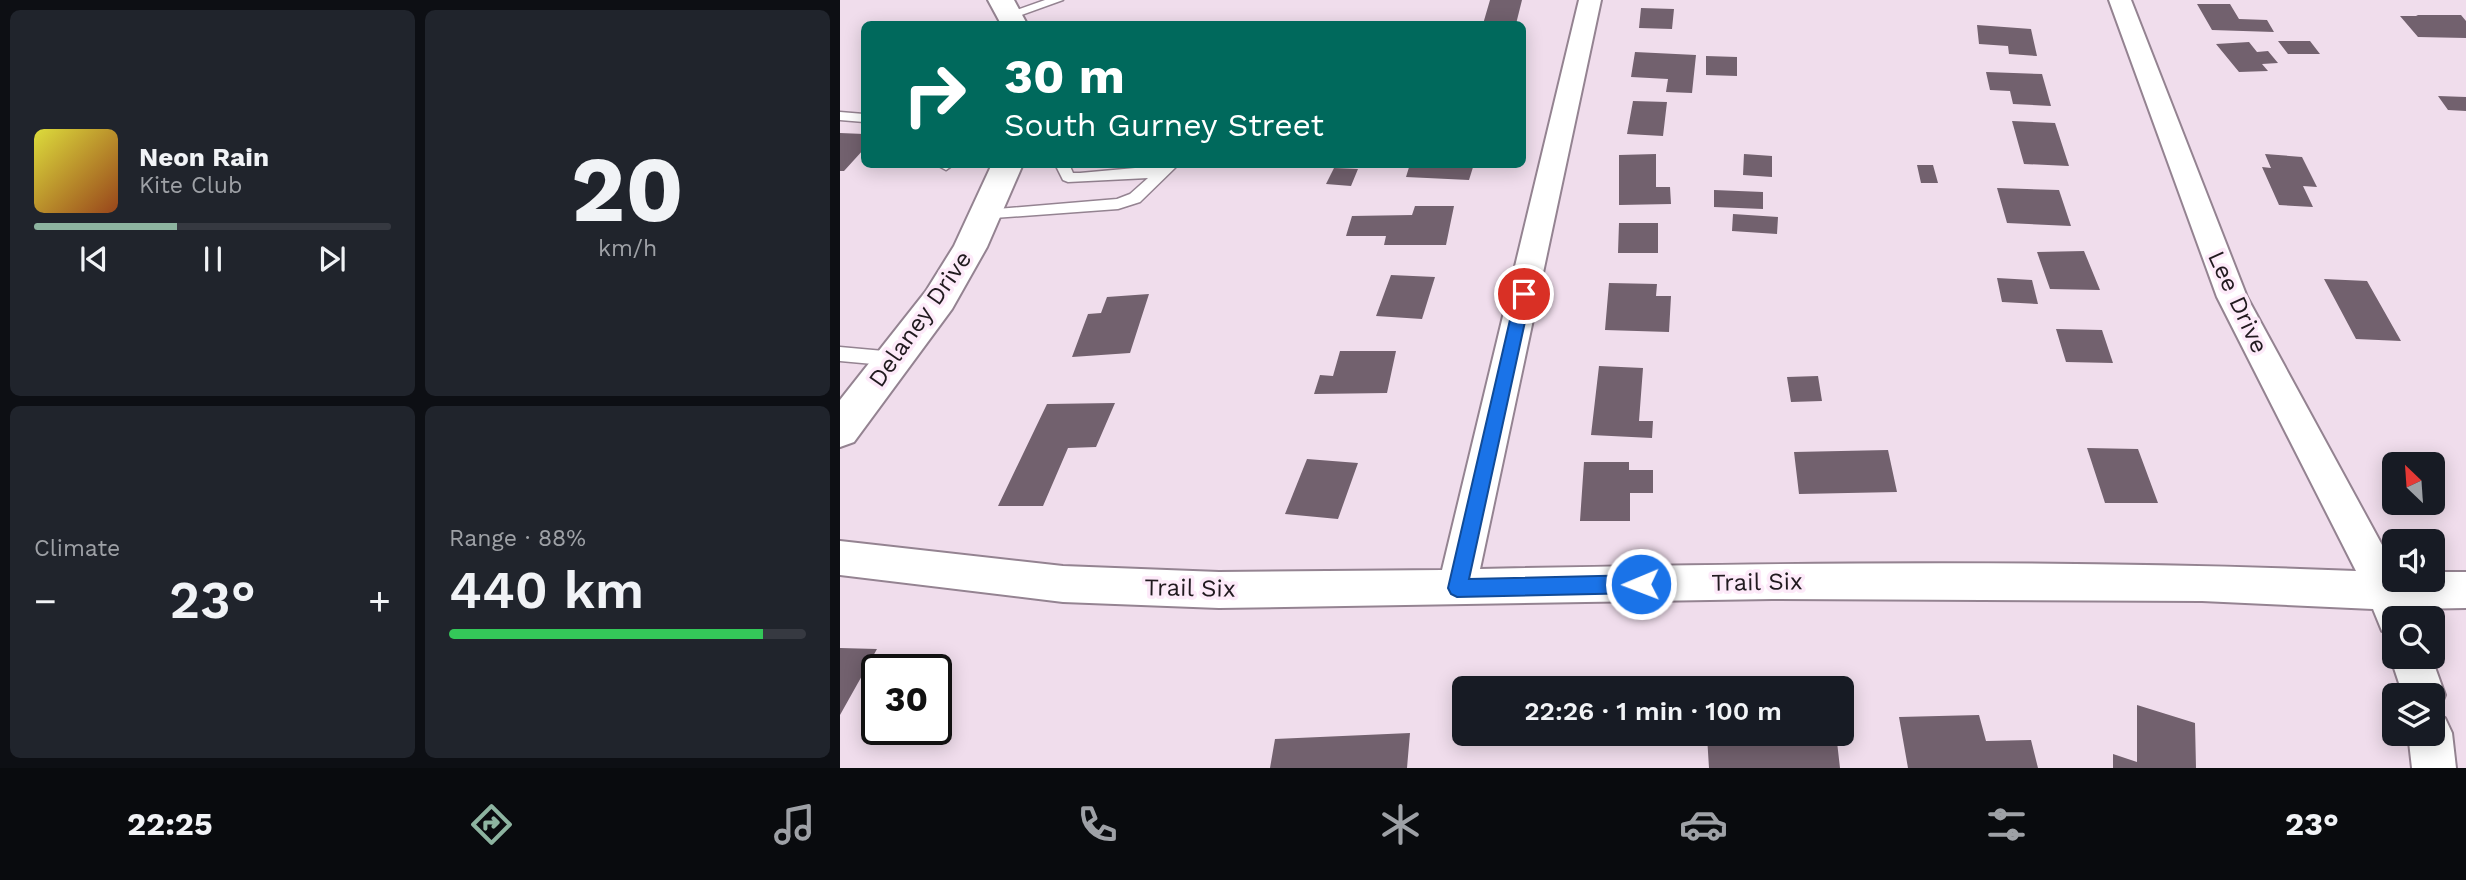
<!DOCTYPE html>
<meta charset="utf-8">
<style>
body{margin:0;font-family:"Work Sans",sans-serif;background:#20242c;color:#f1f3f6;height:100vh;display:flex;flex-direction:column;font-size:26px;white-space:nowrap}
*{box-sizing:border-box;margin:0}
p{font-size:23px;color:#9ea1a6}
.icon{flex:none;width:38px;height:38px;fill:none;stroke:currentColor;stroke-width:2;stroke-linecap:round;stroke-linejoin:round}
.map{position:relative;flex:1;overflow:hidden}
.side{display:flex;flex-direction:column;gap:10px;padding:10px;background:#0d0f14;width:840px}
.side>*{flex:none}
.guide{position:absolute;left:21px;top:21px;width:665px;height:147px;border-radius:10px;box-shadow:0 4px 18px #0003;background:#00695c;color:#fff;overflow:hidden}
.needle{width:46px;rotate:335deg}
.controls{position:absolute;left:1542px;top:452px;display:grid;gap:14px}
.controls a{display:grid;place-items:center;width:63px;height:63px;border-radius:10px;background:#171b24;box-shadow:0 4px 18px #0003;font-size:35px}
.speed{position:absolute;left:21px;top:654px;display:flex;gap:14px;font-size:35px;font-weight:700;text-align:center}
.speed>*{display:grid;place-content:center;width:91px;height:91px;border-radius:50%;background:#171b24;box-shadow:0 4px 18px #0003;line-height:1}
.speed .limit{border:4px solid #111;border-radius:10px;background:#fff;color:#111}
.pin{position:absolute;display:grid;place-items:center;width:60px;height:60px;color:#fff;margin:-30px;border:4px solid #fff;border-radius:50%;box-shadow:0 2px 7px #0007}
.me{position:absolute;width:77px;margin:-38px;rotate:269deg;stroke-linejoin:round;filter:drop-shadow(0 0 5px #0008)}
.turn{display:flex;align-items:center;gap:24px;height:147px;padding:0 28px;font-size:32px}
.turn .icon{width:91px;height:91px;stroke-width:2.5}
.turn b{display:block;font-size:49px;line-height:60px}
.big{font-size:52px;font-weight:600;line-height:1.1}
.side .tile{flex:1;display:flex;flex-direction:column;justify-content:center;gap:10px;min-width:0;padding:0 24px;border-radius:10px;background:#20242c}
.side .dial{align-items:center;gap:0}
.dial b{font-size:91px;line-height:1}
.song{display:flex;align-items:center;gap:21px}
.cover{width:84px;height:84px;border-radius:10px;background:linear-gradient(135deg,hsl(60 70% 55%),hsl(20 70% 35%))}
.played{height:7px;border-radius:4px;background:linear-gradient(90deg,#8db4a0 40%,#363941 40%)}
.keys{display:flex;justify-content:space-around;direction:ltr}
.heat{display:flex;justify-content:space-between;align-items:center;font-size:38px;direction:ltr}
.charge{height:10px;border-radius:5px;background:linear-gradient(90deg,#34c759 88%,#363941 0)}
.side .tiles{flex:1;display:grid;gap:10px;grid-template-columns:repeat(2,1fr)}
.trip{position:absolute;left:612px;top:676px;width:402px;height:70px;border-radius:10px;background:#171b24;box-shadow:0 4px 18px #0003;font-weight:600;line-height:70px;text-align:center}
.tabs{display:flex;height:112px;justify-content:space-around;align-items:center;background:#090b0e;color:#9ea1a6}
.tabs .icon{width:49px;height:49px}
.tabs .active{color:#8db4a0}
.tabs b{font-size:32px;color:#f1f3f6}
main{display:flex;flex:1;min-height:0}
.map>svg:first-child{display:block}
</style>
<main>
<section class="side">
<div class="tiles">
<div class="tile">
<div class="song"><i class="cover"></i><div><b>Neon Rain</b><p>Kite Club</p></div></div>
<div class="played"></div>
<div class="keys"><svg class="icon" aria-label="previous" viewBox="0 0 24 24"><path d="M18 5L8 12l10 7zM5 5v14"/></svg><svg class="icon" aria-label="pause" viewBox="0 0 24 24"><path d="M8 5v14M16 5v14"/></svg><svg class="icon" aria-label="next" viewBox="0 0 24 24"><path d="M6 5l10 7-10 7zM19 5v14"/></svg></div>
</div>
<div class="tile dial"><b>20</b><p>km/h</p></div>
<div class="tile"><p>Climate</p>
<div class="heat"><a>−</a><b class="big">23°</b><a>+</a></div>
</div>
<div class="tile"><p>Range · 88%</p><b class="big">440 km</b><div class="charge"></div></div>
</div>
</section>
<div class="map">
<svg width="1626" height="768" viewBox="0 0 1626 768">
<rect width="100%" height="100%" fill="#f0ddec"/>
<!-- building -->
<path fill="#72616e" d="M650 0H682L676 24H643Z
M1357 4H1390L1399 19 1427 20 1434 32 1372 30Z
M801 8 834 9 832 29 799 28Z
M1576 15H1621L1626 21V38L1578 37 1560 16H1578Z
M1137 25 1191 29 1197 56 1169 54 1168 46 1139 44Z
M1438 41H1470L1480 54H1448Z
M1409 42 1417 52 1428 51 1438 63 1422 64 1428 71 1399 72 1376 44Z
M795 52 856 55 852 93 826 92 828 79 791 77Z
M866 56 897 57V76L866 75Z
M1146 72 1202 74 1211 106 1173 104 1170 91 1150 90Z
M1598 96 1626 97V111L1608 110Z
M793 101 827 102 823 136 787 134Z
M1172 121 1215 123 1229 166 1184 164Z
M0 133 24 134V149L4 171H0Z
M816 154V187H830L831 204 779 205V155Z
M904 154 932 156V177L903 175Z
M1425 154 1462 157 1477 187 1463 186 1473 207 1439 205 1422 167 1431 168Z
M570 164H634L629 180 566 177Z
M1077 165H1093L1098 183H1081Z
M494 168 518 169 511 186 486 184Z
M1157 188 1219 190 1231 226 1167 223Z
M874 190 923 192V209L874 207Z
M575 206H614L606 245H544L546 236H506L512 216 572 215Z
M893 214 938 217 937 234 892 231Z
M779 223H818V253H778Z
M1244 251 1260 290 1210 289 1197 252Z
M551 275 595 277 582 319 536 316Z
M1157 278 1192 280 1198 304 1162 302Z
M1484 279 1527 281 1561 341 1516 339Z
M769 283 817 284 816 296H831L829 332 765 330Z
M309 294 290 353 232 357 248 314 261 313 267 297Z
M1216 329 1262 330 1273 363 1226 362Z
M500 351H556L547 393 474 394 480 375 493 376Z
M759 366 803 368 799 421H813L812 438 751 435Z
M978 376 982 401 951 402 947 377Z
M275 403 256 447 228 448 203 506H158L207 404Z
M1247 448 1298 449 1318 503H1265Z
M1048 450 1057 492 959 494 954 452Z
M467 459 518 463 498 519 445 514Z
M744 462H789V470H813V493H790V521H740Z
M0 648 37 649 0 715Z
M1297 705 1355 723 1356 768H1273V754L1297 762Z
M1139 715 1146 741 1191 740 1198 768H1068L1059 717Z
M570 733 567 768H430L435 739Z
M911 733H996L1000 768H869L867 736Z"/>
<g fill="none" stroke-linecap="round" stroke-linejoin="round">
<!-- lane casing -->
<g stroke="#948391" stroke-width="3">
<path id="lane" d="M205 0H223L173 18 163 15Z
M0 112 24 114V122L0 120Z
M95 164H113V165L106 170Z
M215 164H229L233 173H240L339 164 300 202 278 209 140 219 138 215 140 211 145 210 277 199 290 194 308 178 228 182 223 180Z
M0 347 55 352 61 354 64 359 61 364 55 366 0 361Z"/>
</g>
<!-- street casing -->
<g stroke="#948391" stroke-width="4">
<path id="street" d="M739 0H761L640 569C932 563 1224 559 1516 571L1377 297 1269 0H1291L1407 297 1554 567V579H1592V572H1626V608L1572 609 1576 618H1554V636L1542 631 1533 609 1362 601 932 599 379 608 223 602 0 575V541L223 566 379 572 602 570Z
M1554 645V656H1591L1605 695 1599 710 1593 712 1605 718 1612 733 1616 768H1572L1568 733H1592V695H1563L1550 656Z"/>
</g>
<!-- secondary casing -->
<g stroke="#948391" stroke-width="4">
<path id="secondary" d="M148 0H174L187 24H161Z
M152 164H183L147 247 112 309 14 442 0 447V400L86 291 114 246Z"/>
</g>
<!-- lane -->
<use href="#lane" fill="#fff" fill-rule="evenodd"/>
<!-- street -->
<use href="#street" fill="#fff" fill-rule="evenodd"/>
<!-- secondary -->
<use href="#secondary" fill="#fff" fill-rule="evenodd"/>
</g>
<!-- route -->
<path fill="#1a73e8" stroke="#114b97" stroke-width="2" d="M684 289 691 294 629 579 801 575 808 578 810 584 808 590 801 593 617 597 611 594 608 588 676 294Z"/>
<g text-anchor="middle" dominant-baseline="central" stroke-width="7" stroke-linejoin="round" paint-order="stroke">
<!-- street labels -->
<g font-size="24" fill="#211a1f" stroke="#fdeaf9">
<text transform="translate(1398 302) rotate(65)">Lee Drive</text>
<text transform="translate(80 319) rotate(-55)">Delaney Drive</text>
<text transform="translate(917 582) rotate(-1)">Trail Six</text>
<text transform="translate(350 588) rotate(1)">Trail Six</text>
</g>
</g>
</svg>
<div class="controls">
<a><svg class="needle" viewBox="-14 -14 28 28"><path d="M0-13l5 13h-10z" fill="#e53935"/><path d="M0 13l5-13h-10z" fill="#9ea1a6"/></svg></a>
<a><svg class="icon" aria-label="sound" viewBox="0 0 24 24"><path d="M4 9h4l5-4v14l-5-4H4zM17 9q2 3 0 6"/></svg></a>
<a><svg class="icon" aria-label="search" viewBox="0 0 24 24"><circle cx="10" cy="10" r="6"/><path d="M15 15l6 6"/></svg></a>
<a><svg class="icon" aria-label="layers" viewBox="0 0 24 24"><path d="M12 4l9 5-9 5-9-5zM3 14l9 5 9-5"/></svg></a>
</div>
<div class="speed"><div class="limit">30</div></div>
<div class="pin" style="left:684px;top:294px;background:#d93025"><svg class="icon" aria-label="arrive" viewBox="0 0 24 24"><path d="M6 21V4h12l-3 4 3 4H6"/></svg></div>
<svg class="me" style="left:801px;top:584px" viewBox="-20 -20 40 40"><circle r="17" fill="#1a73e8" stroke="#fff" stroke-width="3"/><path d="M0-11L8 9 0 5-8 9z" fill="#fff"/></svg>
<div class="trip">22:26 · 1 min · 100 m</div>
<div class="guide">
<div class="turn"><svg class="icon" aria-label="right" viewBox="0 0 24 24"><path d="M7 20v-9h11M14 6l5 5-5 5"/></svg><div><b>30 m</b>South Gurney Street</div></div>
</div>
</div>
</main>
<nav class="tabs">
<b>22:25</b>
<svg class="icon active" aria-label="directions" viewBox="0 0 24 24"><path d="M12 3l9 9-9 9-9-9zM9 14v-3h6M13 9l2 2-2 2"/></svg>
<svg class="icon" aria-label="music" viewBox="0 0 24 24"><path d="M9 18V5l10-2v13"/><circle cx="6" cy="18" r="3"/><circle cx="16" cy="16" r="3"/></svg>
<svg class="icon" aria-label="phone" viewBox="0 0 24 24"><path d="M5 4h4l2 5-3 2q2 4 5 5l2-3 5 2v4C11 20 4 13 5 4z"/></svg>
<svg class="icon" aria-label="climate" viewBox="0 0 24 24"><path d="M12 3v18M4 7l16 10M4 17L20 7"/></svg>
<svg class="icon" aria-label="car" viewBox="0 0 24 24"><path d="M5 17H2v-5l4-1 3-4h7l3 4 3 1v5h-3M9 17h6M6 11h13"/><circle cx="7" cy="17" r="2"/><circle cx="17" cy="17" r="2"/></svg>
<svg class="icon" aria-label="filters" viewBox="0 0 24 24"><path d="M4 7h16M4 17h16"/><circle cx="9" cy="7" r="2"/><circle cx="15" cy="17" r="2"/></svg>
<b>23°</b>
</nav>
